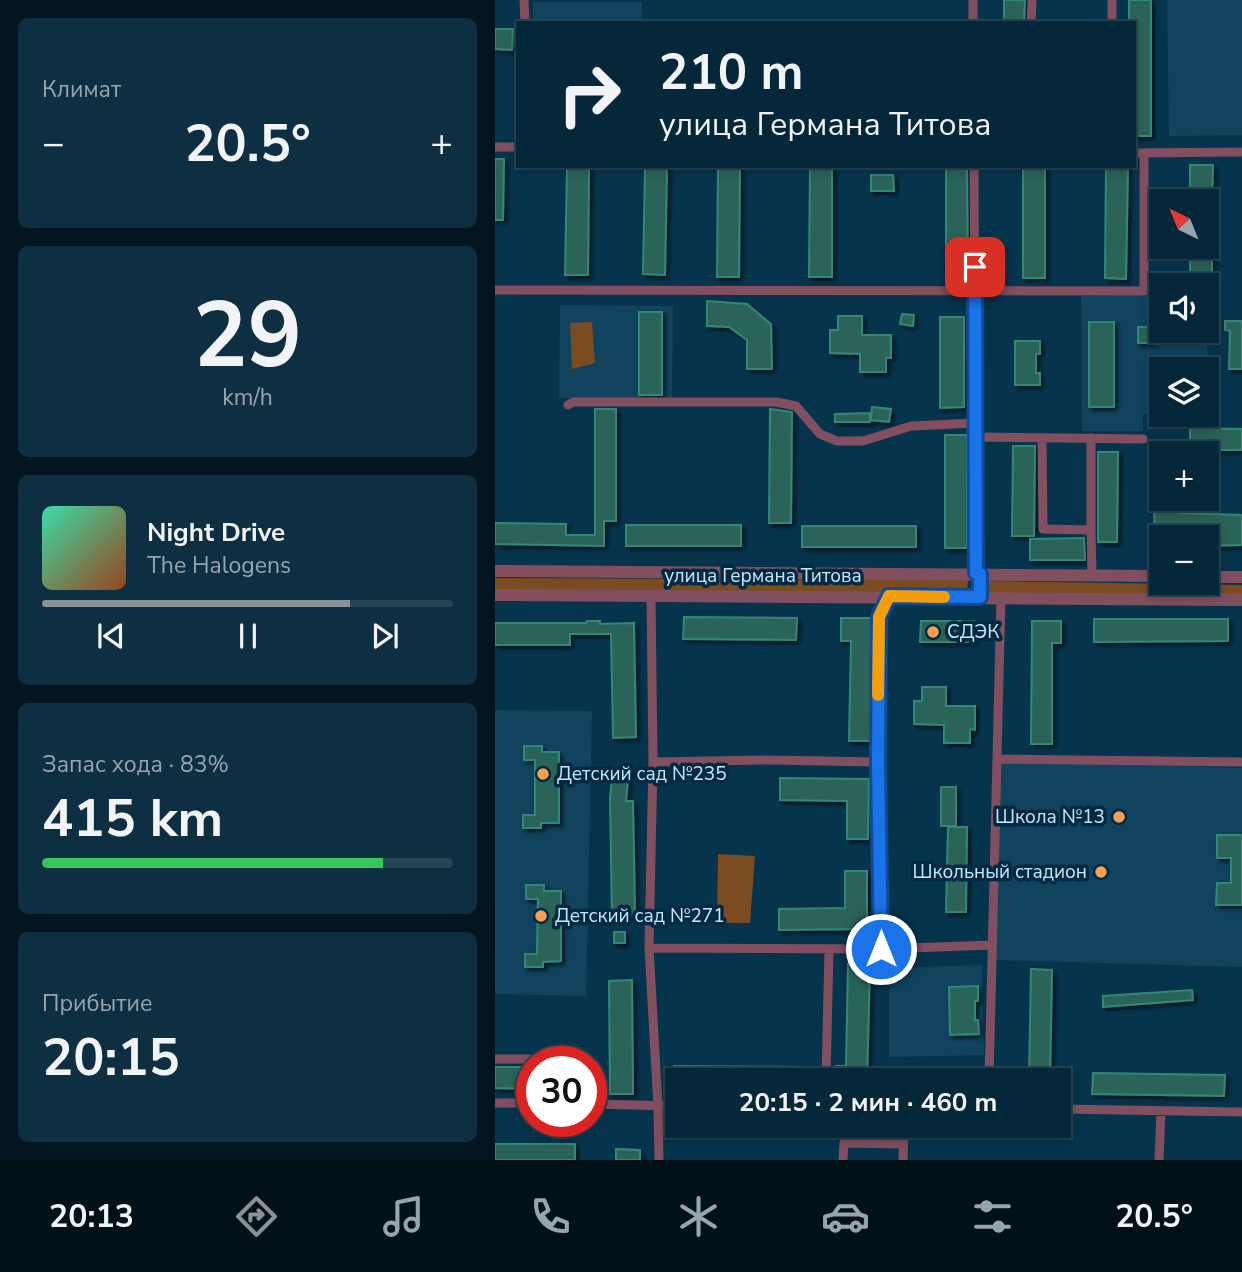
<!DOCTYPE html>
<html lang="ru">
<meta charset="utf-8">
<style>
body{margin:0;font-family:"Nunito Sans",sans-serif;background:#0e2f42;color:#f1f3f6;height:100vh;display:flex;flex-direction:column;font-size:26px;white-space:nowrap}
*{box-sizing:border-box;margin:0}
p{font-size:23px;color:#97a5af}
.icon{flex:none;width:38px;height:38px;fill:none;stroke:currentColor;stroke-width:2;stroke-linecap:round;stroke-linejoin:round}
.map{position:relative;flex:1;overflow:hidden}
.panel{display:flex;flex-direction:column;gap:18px;padding:18px;background:#031520;width:495px}
.panel>*{flex:none}
.guide{position:absolute;left:21px;top:21px;width:620px;height:147px;border-radius:0px;box-shadow:0 4px 10px #0003,0 0 0 2px #264454;background:#05273a;color:#f1f3f6;overflow:hidden}
.needle{width:46px;rotate:317deg}
.tools{position:absolute;left:654px;top:189px;display:grid;gap:14px}
.tools a{display:grid;place-items:center;width:70px;height:70px;border-radius:0px;background:#05273a;box-shadow:0 4px 10px #0003,0 0 0 2px #264454;font-size:35px}
.speed{position:absolute;left:21px;top:1046px;display:flex;gap:14px;font-size:35px;font-weight:700;text-align:center}
.speed>*{display:grid;place-content:center;width:91px;height:91px;border-radius:50%;background:#05273a;box-shadow:0 4px 10px #0003,0 0 0 2px #264454;line-height:1}
.speed .limit{border:10px solid #d22;background:#fff;color:#111}
.pin{position:absolute;display:grid;place-items:center;width:60px;height:60px;color:#fff;margin:-30px;border-radius:14px;box-shadow:0 4px 10px #0006}
.me{position:absolute;width:77px;margin:-38px;rotate:0deg;stroke-linejoin:round;filter:drop-shadow(0 0 5px #0008)}
.turn{display:flex;align-items:center;gap:24px;height:147px;padding:0 28px;font-size:32px}
.turn .icon{width:91px;height:91px;stroke-width:2.5}
.turn b{display:block;font-size:49px;line-height:60px}
.big{font-size:52px;font-weight:700;line-height:1.1}
.panel .widget{flex:1;display:flex;flex-direction:column;justify-content:center;gap:10px;min-width:0;padding:0 24px;border-radius:10px;background:#0e2f42}
.panel .dial{align-items:center;gap:0}
.dial b{font-size:91px;line-height:1}
.song{display:flex;align-items:center;gap:21px}
.cover{width:84px;height:84px;border-radius:10px;background:linear-gradient(135deg,hsl(160 70% 55%),hsl(20 70% 35%))}
.played{height:7px;border-radius:4px;background:linear-gradient(90deg,#8c9099 75%,#264454 75%)}
.keys{display:flex;justify-content:space-around;direction:ltr}
.heat{display:flex;justify-content:space-between;align-items:center;font-size:38px;direction:ltr}
.charge{height:10px;border-radius:5px;background:linear-gradient(90deg,#34c759 83%,#264454 0)}
.trip{position:absolute;left:170px;top:1068px;width:406px;height:70px;border-radius:0px;background:#05273a;box-shadow:0 4px 10px #0003,0 0 0 2px #264454;font-weight:700;line-height:70px;text-align:center}
.tabs{display:flex;height:112px;justify-content:space-around;align-items:center;background:#021017;color:#97a5af}
.tabs .icon{width:49px;height:49px}
.tabs .selected{color:#8c9099}
.tabs b{font-size:32px;color:#f1f3f6}
main{display:flex;flex:1;min-height:0}
.map>svg:first-child{display:block}
</style>
<main>
<section class="panel">
<div class="widget"><p>Климат</p>
<div class="heat"><a>−</a><b class="big">20.5°</b><a>+</a></div>
</div>
<div class="widget dial"><b>29</b><p>km/h</p></div>
<div class="widget">
<div class="song"><i class="cover"></i><div><b>Night Drive</b><p>The Halogens</p></div></div>
<div class="played"></div>
<div class="keys"><svg class="icon" aria-label="previous" viewBox="0 0 24 24"><path d="M18 5L8 12l10 7zM5 5v14"/></svg><svg class="icon" aria-label="pause" viewBox="0 0 24 24"><path d="M8 5v14M16 5v14"/></svg><svg class="icon" aria-label="next" viewBox="0 0 24 24"><path d="M6 5l10 7-10 7zM19 5v14"/></svg></div>
</div>
<div class="widget"><p>Запас хода · 83%</p><b class="big">415 km</b><div class="charge"></div></div>
<div class="widget"><p>Прибытие</p><b class="big">20:15</b></div>
</section>
<div class="map">
<svg width="747" height="1160" viewBox="0 0 747 1160">
<defs>
<filter id="shadow"><feDropShadow dx="3" dy="3" stdDeviation="2" flood-color="#0009"/></filter>
</defs>
<rect width="100%" height="100%" fill="#07344d"/>
<!-- built -->
<path fill="#11435e" d="M672 0H747V135L674 136Z
M38 2H147V23H38Z
M667 295V331H712L713 413 712 369H667V413L648 414V431H587L586 296Z
M65 305 178 306 177 399 64 398Z
M0 710 97 711 91 996 0 994Z
M502 761 747 768V967L499 960Z
M487 965 489 1055 394 1057V968Z"/>
<!-- green -->
<path fill="#7b4b22" d="M97 322 100 363 77 369 75 323Z
M0 578 473 580 472 593 0 590Z
M490 581 747 585V595L489 593Z
M223 854 260 856 255 923H222Z"/>
<!-- building -->
<path fill="#296458" stroke="#328878" stroke-width="2" filter="url(#shadow)" d="M509 0H530L529 23H509Z
M634 0H656V136H639V23H634Z
M0 29H18L17 50 0 49Z
M0 159H9L8 220H0Z
M695 165H718L717 201H695Z
M72 166H94L93 275H70Z
M150 166H172L170 275 148 274Z
M223 166H245L244 277H222Z
M315 166H337V277H314Z
M451 166H472L473 278H451Z
M528 166H550V278H528Z
M611 166H633L631 279 610 278Z
M376 175H398L399 191H376Z
M695 247H717V279H695Z
M212 301 252 304 276 324 277 369H252V340L234 327 212 326Z
M144 312H167V395H144Z
M407 314 419 315 418 326 405 324Z
M343 316H367V335H396V358H391V372H365V354L335 353V330H343Z
M445 317H469V407L445 408Z
M730 321H747V369H734L735 331 730 330Z
M594 322H619V407H594Z
M643 327H659V343H643Z
M520 341H545V354H541V373H545V385H520Z
M377 407 396 409 394 422 376 420Z
M100 409H121V521H109V546L0 544V523L71 524V535H100Z
M275 409 297 412 296 523H274Z
M375 413V422H340V414Z
M695 428 747 429V450H705L706 444 695 443Z
M450 435H472V548H450Z
M518 446H540L539 536H517Z
M603 452H623L622 542H603Z
M663 499H685V513L747 515V545L712 546V537H660L659 511H663Z
M131 525H246V546H131Z
M307 526H421V547H307Z
M589 538 590 560H535V539Z
M189 617 302 618 301 640 188 639Z
M346 618H377L376 741H354L356 641H346Z
M599 619H733V641L599 642Z
M92 621H105V624L139 623 141 737 118 738 116 634H75V645H0V623H91Z
M426 621H479V642H425Z
M537 621H566V643H557V744H536Z
M427 687H451V706H480V730L475 729V743H449V725L419 724V701H427Z
M29 746H47V752H64V823H46V828H28V815H40V760H29Z
M118 768 134 770 131 801H138L140 915H117L115 799Z
M285 778 374 779 373 839H352V801L285 800Z
M446 787H461V826H446Z
M453 827H472L471 912H451Z
M722 835H747V905H721L722 883H736V858H722Z
M350 871H372V929L284 930V909L350 908Z
M31 885H49V891H66V961L48 962V967H30V954H42L43 899H31Z
M119 932H130V943H119Z
M353 964 375 965 372 1080H341V1066H351Z
M536 969 557 970 555 1080H534Z
M137 980 138 1094H115L114 981Z
M483 986V1001H480V1020H483L484 1034 455 1035 454 987Z
M697 990 698 1000 608 1007V996Z
M179 1066 312 1067 311 1080H179Z
M0 1067H37V1089L0 1088Z
M420 1071 478 1072V1080H420Z
M598 1073 730 1075 729 1096 597 1094Z
M0 1144H80V1160H0Z
M121 1149 145 1150V1160H121Z"/>
<g fill="none" stroke-linecap="round" stroke-linejoin="round">
<!-- minor -->
<path stroke="#824f60" stroke-width="9" d="M29 0 30 23
M478 0V23
M617 0V23
M536 23 537 0
M0 147H23
M639 153 747 152
M479 166 481 573
M0 290 649 291V153
M73 405 78 402H281L301 406 325 434 342 441H368L416 426 481 423
M481 437 648 439
M547 438 548 529 596 530V438
M596 530 597 575
M156 596 158 762 154 948 163 1106 164 1160
M502 759 747 762
M158 762 274 760 383 762
M154 948 386 949 497 945
M386 949 383 762 384 617 394 596
M0 1059H87V1062
M331 1080 334 949
M494 1080 506 597
M0 1103H37
M96 1104 182 1106
M564 1109 747 1112
M348 1160 349 1143 408 1144
M408 1160 409 1125
M664 1160 666 1111"/>
<!-- tertiary -->
<path stroke="#824f60" stroke-width="12" d="M0 571 667 576
M712 577H747
M0 595 747 600"/>
</g>
<g fill="none" stroke-linecap="round" stroke-linejoin="round">
<!-- route casing -->
<g stroke="#114b97" stroke-width="18">
<path id="route" d="M386 949 383 762 384 617 394 596 485 597V574L481 573 480 267"/>
</g>
<!-- route -->
<use href="#route" stroke="#1a73e8" stroke-width="12"/>
<!-- slow -->
<path stroke="#f59e0b" stroke-width="12" d="M383 695 384 617 394 596 449 597"/>
</g>
<!-- markers -->
<g fill="#fa9f4f" stroke="#002a42" stroke-width="2.5">
<circle cx="438" cy="632" r="7"/>
<circle cx="48" cy="774" r="7"/>
<circle cx="624" cy="817" r="7"/>
<circle cx="606" cy="872" r="7"/>
<circle cx="46" cy="916" r="7"/>
</g>
<g text-anchor="middle" dominant-baseline="central" stroke-width="7" stroke-linejoin="round" paint-order="stroke">
<!-- street labels -->
<g font-size="19" fill="#c8e6fb" stroke="#002a42">
<text x="268" y="576">улица Германа Титова</text>
</g>
<!-- poi labels -->
<g font-size="19" fill="#c8e6fb" stroke="#002a42" text-anchor="start">
<text x="452" y="632">СДЭК</text>
<text x="62" y="774">Детский сад №235</text>
<text x="610" y="817" text-anchor="end">Школа №13</text>
<text x="592" y="872" text-anchor="end">Школьный стадион</text>
<text x="60" y="916">Детский сад №271</text>
</g>
</g>
</svg>
<div class="tools">
<a><svg class="needle" viewBox="-14 -14 28 28"><path d="M0-13l5 13h-10z" fill="#e53935"/><path d="M0 13l5-13h-10z" fill="#97a5af"/></svg></a>
<a><svg class="icon" aria-label="sound" viewBox="0 0 24 24"><path d="M4 9h4l5-4v14l-5-4H4zM17 9q2 3 0 6"/></svg></a>
<a><svg class="icon" aria-label="layers" viewBox="0 0 24 24"><path d="M12 4l9 5-9 5-9-5zM3 14l9 5 9-5"/></svg></a>
<a>+</a>
<a>−</a>
</div>
<div class="speed"><div class="limit">30</div></div>
<div class="pin" style="left:480px;top:267px;background:#d93025"><svg class="icon" aria-label="arrive" viewBox="0 0 24 24"><path d="M6 21V4h12l-3 4 3 4H6"/></svg></div>
<svg class="me" style="left:386px;top:949px" viewBox="-20 -20 40 40"><circle r="17" fill="#1a73e8" stroke="#fff" stroke-width="3"/><path d="M0-11L8 9 0 5-8 9z" fill="#fff"/></svg>
<div class="trip">20:15 · 2 мин · 460 m</div>
<div class="guide">
<div class="turn"><svg class="icon" aria-label="right" viewBox="0 0 24 24"><path d="M7 20v-9h11M14 6l5 5-5 5"/></svg><div><b>210 m</b>улица Германа Титова</div></div>
</div>
</div>
</main>
<nav class="tabs">
<b>20:13</b>
<svg class="icon selected" aria-label="directions" viewBox="0 0 24 24"><path d="M12 3l9 9-9 9-9-9zM9 14v-3h6M13 9l2 2-2 2"/></svg>
<svg class="icon" aria-label="music" viewBox="0 0 24 24"><path d="M9 18V5l10-2v13"/><circle cx="6" cy="18" r="3"/><circle cx="16" cy="16" r="3"/></svg>
<svg class="icon" aria-label="phone" viewBox="0 0 24 24"><path d="M5 4h4l2 5-3 2q2 4 5 5l2-3 5 2v4C11 20 4 13 5 4z"/></svg>
<svg class="icon" aria-label="climate" viewBox="0 0 24 24"><path d="M12 3v18M4 7l16 10M4 17L20 7"/></svg>
<svg class="icon" aria-label="car" viewBox="0 0 24 24"><path d="M5 17H2v-5l4-1 3-4h7l3 4 3 1v5h-3M9 17h6M6 11h13"/><circle cx="7" cy="17" r="2"/><circle cx="17" cy="17" r="2"/></svg>
<svg class="icon" aria-label="filters" viewBox="0 0 24 24"><path d="M4 7h16M4 17h16"/><circle cx="9" cy="7" r="2"/><circle cx="15" cy="17" r="2"/></svg>
<b>20.5°</b>
</nav>
